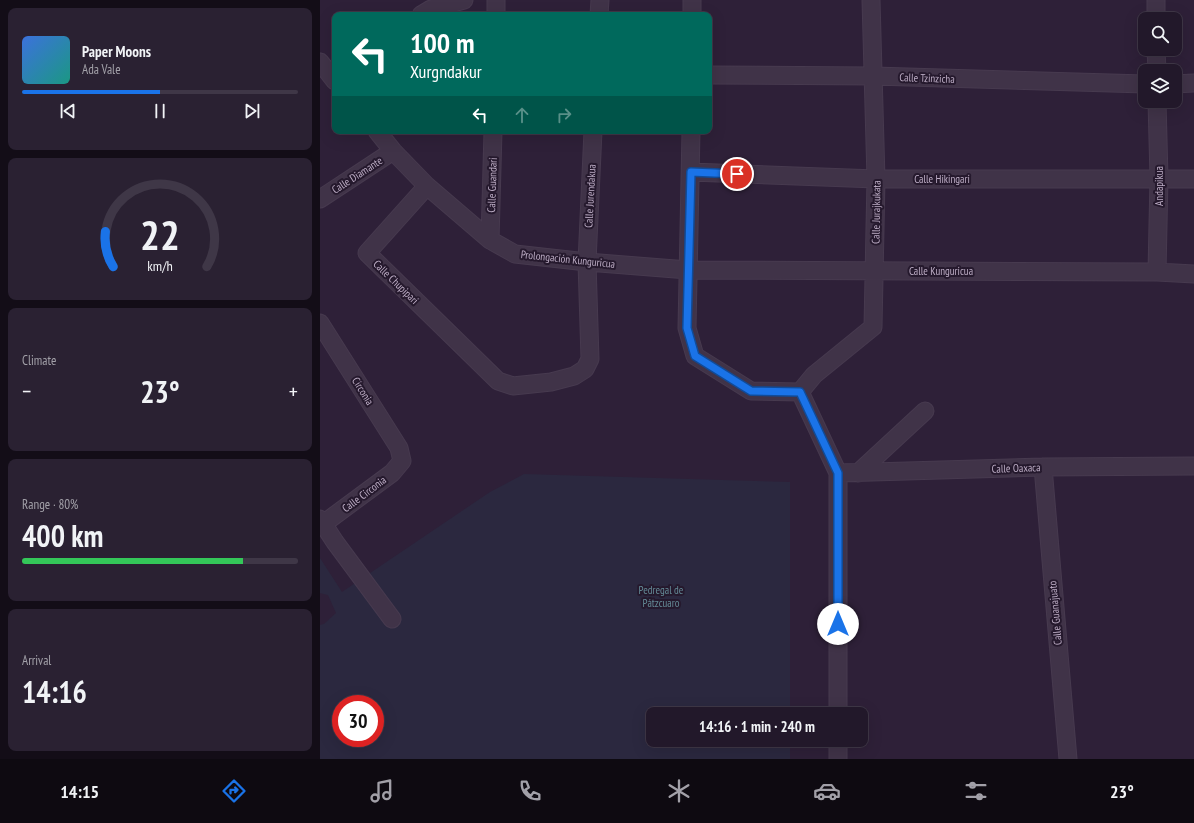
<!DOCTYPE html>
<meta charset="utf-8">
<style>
body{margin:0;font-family:"PT Sans Narrow",sans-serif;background:#2a2132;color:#f1f3f6;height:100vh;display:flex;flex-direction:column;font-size:15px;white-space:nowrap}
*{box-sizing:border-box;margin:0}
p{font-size:13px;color:#a2a0a8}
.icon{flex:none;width:22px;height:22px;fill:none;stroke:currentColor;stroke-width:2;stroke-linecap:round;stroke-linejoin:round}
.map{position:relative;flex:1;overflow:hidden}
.sheet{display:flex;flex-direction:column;gap:8px;padding:8px;background:#130d17;width:320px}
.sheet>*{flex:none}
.hud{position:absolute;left:12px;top:12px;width:380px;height:122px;border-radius:8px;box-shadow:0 4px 16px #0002,0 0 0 1px #3f3747;background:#00695c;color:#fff;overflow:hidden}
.controls{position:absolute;left:818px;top:12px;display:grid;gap:8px}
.controls a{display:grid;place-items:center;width:44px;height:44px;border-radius:8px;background:#22182a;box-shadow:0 4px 16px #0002,0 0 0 1px #3f3747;font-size:20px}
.speed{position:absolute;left:12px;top:695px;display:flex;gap:8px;font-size:20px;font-weight:700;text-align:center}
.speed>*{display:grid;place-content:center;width:52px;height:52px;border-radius:50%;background:#22182a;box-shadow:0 4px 16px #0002,0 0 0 1px #3f3747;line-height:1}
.speed .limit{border:6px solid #d22;background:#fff;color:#111}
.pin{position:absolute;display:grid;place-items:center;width:34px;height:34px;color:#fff;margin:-17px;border:2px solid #fff;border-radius:50%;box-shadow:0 1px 4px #0007}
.me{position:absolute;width:44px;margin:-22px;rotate:0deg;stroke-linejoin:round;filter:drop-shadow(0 0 3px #0008)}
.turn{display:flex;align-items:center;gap:14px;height:84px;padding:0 12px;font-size:18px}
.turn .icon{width:52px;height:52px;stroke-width:2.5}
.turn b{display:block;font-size:28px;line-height:34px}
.lanes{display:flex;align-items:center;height:38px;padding:0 12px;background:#0003;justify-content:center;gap:20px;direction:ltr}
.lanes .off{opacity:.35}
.big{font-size:30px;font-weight:700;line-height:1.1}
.sheet .tile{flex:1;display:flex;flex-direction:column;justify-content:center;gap:6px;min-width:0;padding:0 14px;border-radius:8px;background:#2a2132}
.sheet .dial{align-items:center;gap:0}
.dial svg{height:104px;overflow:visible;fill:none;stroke:#3f3747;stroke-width:7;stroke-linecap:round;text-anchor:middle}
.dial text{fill:#f1f3f6;stroke:none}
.song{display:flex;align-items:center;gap:12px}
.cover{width:48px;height:48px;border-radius:6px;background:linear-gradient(135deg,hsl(220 70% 55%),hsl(170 70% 35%))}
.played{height:4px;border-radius:2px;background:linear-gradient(90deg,#1a73e8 50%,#3f3747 50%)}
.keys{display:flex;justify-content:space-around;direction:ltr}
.heat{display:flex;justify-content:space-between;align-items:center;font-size:22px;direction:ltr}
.charge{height:6px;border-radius:3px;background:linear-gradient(90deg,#34c759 80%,#3f3747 0)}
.trip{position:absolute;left:326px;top:707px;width:222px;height:40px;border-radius:8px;background:#22182a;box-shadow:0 4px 16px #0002,0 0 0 1px #3f3747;font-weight:700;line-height:40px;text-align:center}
.dock{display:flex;height:64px;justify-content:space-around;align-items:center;background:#0e0a11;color:#a2a0a8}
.dock .icon{width:28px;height:28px}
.dock .active{color:#1a73e8}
.dock b{font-size:18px;color:#f1f3f6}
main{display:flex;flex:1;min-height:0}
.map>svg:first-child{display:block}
</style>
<main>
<section class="sheet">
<div class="tile">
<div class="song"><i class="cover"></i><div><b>Paper Moons</b><p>Ada Vale</p></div></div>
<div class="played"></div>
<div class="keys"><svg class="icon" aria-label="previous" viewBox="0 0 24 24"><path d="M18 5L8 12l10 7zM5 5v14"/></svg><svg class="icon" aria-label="pause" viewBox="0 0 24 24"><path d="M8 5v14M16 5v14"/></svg><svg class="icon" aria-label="next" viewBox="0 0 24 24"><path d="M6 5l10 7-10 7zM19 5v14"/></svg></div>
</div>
<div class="tile dial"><svg viewBox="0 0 100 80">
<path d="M14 69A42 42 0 1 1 86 69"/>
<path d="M14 69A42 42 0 0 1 8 42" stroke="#1a73e8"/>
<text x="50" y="56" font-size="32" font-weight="700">22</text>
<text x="50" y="72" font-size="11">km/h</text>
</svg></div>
<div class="tile"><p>Climate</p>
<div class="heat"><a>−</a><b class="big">23°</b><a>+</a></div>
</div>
<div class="tile"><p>Range · 80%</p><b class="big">400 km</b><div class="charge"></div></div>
<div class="tile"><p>Arrival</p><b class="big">14:16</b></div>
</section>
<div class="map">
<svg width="874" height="759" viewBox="0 0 874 759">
<rect width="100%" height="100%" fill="#2e2038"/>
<!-- green -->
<path fill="#2b283f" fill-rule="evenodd" d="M204 474 470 482V714H333V740H470V759H0V625L4 624 16 613 8 595 0 593V558L22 592 170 492ZM21 704H55V738H21Z"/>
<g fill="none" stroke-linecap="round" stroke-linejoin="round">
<!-- minor casing -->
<g stroke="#473a4f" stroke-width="19">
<path id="minor" d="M836 0V19
M101 15 111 9 144 0
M176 15V0
M279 15 280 0
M372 15V0
M836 49 837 71
M0 62 15 81
M389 75 554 76 825 84
M855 84 874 83
M837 101 839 178 837 272
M57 131 73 151 107 186 170 240 195 254 267 262 368 270 837 272 874 274
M371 131 367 328 375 356 431 391 480 392
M371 172 556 179H874
M107 186 47 253 178 381 193 386 231 382 254 376 265 369 270 359 267 262 273 131
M0 199 73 151
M170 240 173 131
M0 323 79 448 82 461 72 473 3 524
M480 392 494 375 553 327 556 179 551 0
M480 392 518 473V714
M723 467 748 759
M518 473 723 467 874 466
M538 473 605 411
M0 519 15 542 72 619
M518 740V759"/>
</g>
<!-- minor -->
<use href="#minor" stroke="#403348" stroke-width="17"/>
</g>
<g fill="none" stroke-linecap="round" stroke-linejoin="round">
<!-- route casing -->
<g stroke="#114b97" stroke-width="10">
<path id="route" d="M417 174 371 172 367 328 375 356 431 391 480 392 518 473V624"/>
</g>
<!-- route -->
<use href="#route" stroke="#1a73e8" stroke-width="7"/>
</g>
<g text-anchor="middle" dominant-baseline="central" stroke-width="4" stroke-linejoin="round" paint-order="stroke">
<!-- street labels -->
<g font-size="11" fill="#bdadc5" stroke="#25192d">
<text transform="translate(607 78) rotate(2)">Calle Tzinzicha</text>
<text transform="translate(37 175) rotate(-33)">Calle Diamante</text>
<text x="622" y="179">Calle Hikingari</text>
<text transform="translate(172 185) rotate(-88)">Calle Guandari</text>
<text transform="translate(839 186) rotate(-90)">Andapikua</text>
<text transform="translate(270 196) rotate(-87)">Calle Jurendakua</text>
<text transform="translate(556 212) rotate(-89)">Calle Jurajkukata</text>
<text transform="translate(248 259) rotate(6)">Prolongación Kunguricua</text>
<text x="621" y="271">Calle Kunguricua</text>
<text transform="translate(76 282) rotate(44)">Calle Chupipari</text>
<text transform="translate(43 391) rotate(58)">Circonia</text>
<text transform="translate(696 468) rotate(-2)">Calle Oaxaca</text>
<text transform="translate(44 494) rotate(-37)">Calle Circonia</text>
<text transform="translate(735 613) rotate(-95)">Calle Guanajuato</text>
</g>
<!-- park labels -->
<g font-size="11" fill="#648a96" stroke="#25192d">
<text x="341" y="590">Pedregal de<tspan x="341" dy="13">Pátzcuaro</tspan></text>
</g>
</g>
</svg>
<div class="controls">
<a><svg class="icon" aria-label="search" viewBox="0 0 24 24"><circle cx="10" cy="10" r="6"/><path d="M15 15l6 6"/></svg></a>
<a><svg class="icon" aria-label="layers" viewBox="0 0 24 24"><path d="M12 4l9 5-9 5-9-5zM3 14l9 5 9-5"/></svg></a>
</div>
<div class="speed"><div class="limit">30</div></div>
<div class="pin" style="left:417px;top:174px;background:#d93025"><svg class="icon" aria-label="arrive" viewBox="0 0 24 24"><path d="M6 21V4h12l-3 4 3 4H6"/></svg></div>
<svg class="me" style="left:518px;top:624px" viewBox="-20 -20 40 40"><circle r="19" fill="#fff"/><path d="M0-13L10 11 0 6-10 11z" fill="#1a73e8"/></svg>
<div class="trip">14:16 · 1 min · 240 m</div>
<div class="hud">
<div class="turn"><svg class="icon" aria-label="left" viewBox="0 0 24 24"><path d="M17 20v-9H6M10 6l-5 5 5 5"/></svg><div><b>100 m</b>Xurgndakur</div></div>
<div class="lanes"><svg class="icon" aria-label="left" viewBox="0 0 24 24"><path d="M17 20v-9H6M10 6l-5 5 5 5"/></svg><svg class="icon off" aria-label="ahead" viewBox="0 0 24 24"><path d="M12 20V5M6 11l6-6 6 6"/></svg><svg class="icon off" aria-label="right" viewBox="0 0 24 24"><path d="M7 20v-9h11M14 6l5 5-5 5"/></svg></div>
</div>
</div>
</main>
<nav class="dock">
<b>14:15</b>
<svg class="icon active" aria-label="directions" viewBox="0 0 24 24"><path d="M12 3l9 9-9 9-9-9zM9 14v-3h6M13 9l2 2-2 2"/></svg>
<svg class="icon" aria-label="music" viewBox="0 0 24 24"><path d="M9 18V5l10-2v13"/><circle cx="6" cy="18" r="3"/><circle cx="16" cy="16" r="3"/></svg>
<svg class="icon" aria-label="phone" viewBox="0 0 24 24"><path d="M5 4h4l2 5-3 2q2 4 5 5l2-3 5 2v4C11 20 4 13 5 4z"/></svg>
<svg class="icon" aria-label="climate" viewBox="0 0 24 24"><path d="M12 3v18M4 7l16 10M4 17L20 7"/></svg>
<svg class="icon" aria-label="car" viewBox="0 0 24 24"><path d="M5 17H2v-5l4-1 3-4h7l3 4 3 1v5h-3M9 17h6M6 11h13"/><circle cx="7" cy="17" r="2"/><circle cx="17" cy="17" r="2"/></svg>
<svg class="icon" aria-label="filters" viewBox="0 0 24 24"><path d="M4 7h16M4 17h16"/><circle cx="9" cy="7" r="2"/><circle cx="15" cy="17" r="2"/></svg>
<b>23°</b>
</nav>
